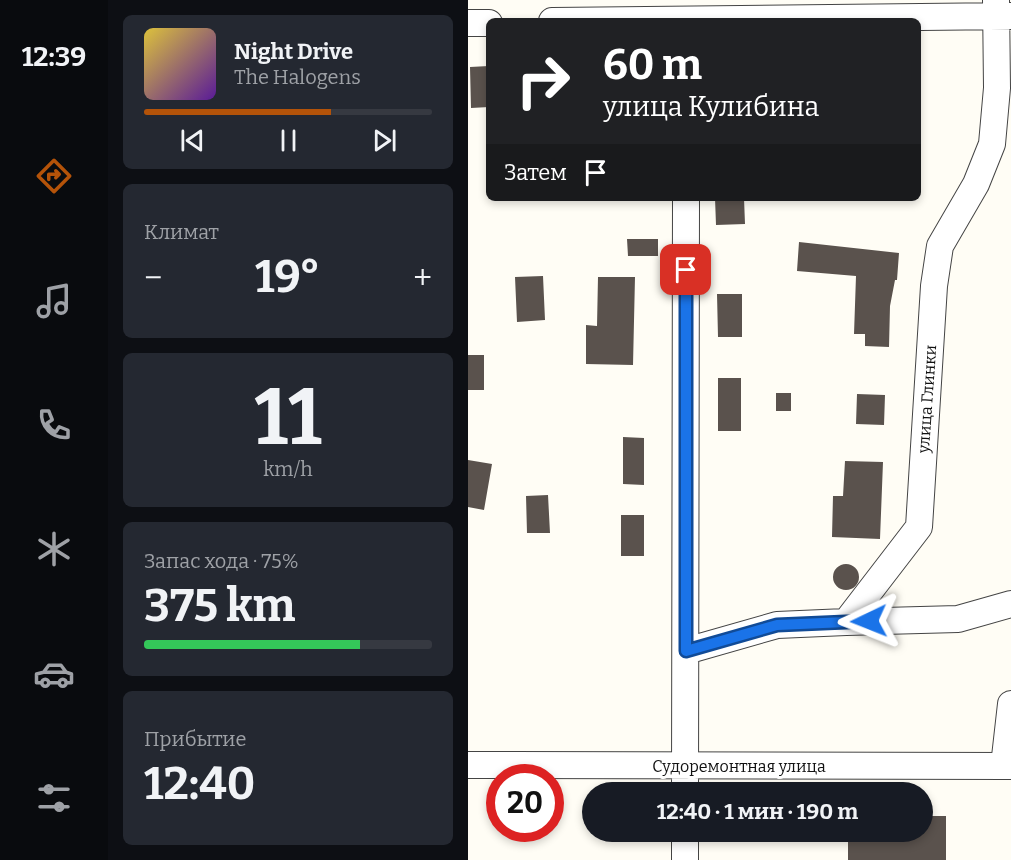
<!DOCTYPE html>
<html lang="ru">
<meta charset="utf-8">
<style>
body{margin:0;font-family:Bitter,serif;background:#242831;color:#f1f3f6;height:100vh;display:flex;flex-direction:column;font-size:22px;white-space:nowrap}
*{box-sizing:border-box;margin:0}
p{font-size:20px;color:#9ea1a6}
.icon{flex:none;width:33px;height:33px;fill:none;stroke:currentColor;stroke-width:2;stroke-linecap:round;stroke-linejoin:round}
.map{position:relative;flex:1;overflow:hidden}
.panel{display:flex;flex-direction:column;gap:15px;padding:15px;background:#0d0f14;width:360px}
.panel>*{flex:none}
.banner{position:absolute;left:18px;top:18px;width:435px;height:183px;border-radius:9px;box-shadow:0 3px 9px #0003;background:#202124;color:#fff;overflow:hidden}
.speed{position:absolute;left:18px;top:764px;display:flex;gap:12px;font-size:30px;font-weight:700;text-align:center}
.speed>*{display:grid;place-content:center;width:78px;height:78px;border-radius:50%;background:#171b24;box-shadow:0 3px 9px #0003;line-height:1}
.speed .limit{border:9px solid #d22;background:#fff;color:#111}
.pin{position:absolute;display:grid;place-items:center;width:51px;height:51px;color:#fff;margin:-26px;border-radius:12px;box-shadow:0 3px 9px #0006}
.me{position:absolute;width:66px;margin:-33px;rotate:268deg;stroke-linejoin:round;filter:drop-shadow(0 0 4px #0008)}
.turn{display:flex;align-items:center;gap:21px;height:126px;padding:0 18px;font-size:27px}
.turn .icon{width:78px;height:78px;stroke-width:2.5}
.turn b{display:block;font-size:42px;line-height:51px}
.then{display:flex;align-items:center;height:57px;padding:0 18px;background:#0003;gap:12px;font-size:22px}
.big{font-size:45px;font-weight:700;line-height:1.1}
.panel .tile{flex:1;display:flex;flex-direction:column;justify-content:center;gap:9px;min-width:0;padding:0 21px;border-radius:9px;background:#242831}
.panel .dial{align-items:center;gap:0}
.dial b{font-size:78px;line-height:1}
.song{display:flex;align-items:center;gap:18px}
.cover{width:72px;height:72px;border-radius:9px;background:linear-gradient(135deg,hsl(50 70% 55%),hsl(270 70% 35%))}
.played{height:6px;border-radius:3px;background:linear-gradient(90deg,#b45309 65%,#363941 65%)}
.keys{display:flex;justify-content:space-around;direction:ltr}
.heat{display:flex;justify-content:space-between;align-items:center;font-size:33px;direction:ltr}
.charge{height:9px;border-radius:4px;background:linear-gradient(90deg,#34c759 75%,#363941 0)}
.trip{position:absolute;left:114px;top:782px;width:351px;height:60px;border-radius:30px;background:#171b24;box-shadow:0 3px 9px #0003;font-weight:700;line-height:60px;text-align:center}
main{display:flex;flex:1;min-height:0}
.tab-bar{display:flex;flex-direction:column;width:108px;justify-content:space-around;align-items:center;background:#090b0e;color:#9ea1a6}
.tab-bar .icon{width:42px;height:42px}
.tab-bar .selected{color:#b45309}
.tab-bar b{font-size:27px;color:#f1f3f6}
.map>svg:first-child{display:block}
</style>
<main>
<nav class="tab-bar">
<b>12:39</b>
<svg class="icon selected" aria-label="directions" viewBox="0 0 24 24"><path d="M12 3l9 9-9 9-9-9zM9 14v-3h6M13 9l2 2-2 2"/></svg>
<svg class="icon" aria-label="music" viewBox="0 0 24 24"><path d="M9 18V5l10-2v13"/><circle cx="6" cy="18" r="3"/><circle cx="16" cy="16" r="3"/></svg>
<svg class="icon" aria-label="phone" viewBox="0 0 24 24"><path d="M5 4h4l2 5-3 2q2 4 5 5l2-3 5 2v4C11 20 4 13 5 4z"/></svg>
<svg class="icon" aria-label="climate" viewBox="0 0 24 24"><path d="M12 3v18M4 7l16 10M4 17L20 7"/></svg>
<svg class="icon" aria-label="car" viewBox="0 0 24 24"><path d="M5 17H2v-5l4-1 3-4h7l3 4 3 1v5h-3M9 17h6M6 11h13"/><circle cx="7" cy="17" r="2"/><circle cx="17" cy="17" r="2"/></svg>
<svg class="icon" aria-label="filters" viewBox="0 0 24 24"><path d="M4 7h16M4 17h16"/><circle cx="9" cy="7" r="2"/><circle cx="15" cy="17" r="2"/></svg>
</nav>
<section class="panel">
<div class="tile">
<div class="song"><i class="cover"></i><div><b>Night Drive</b><p>The Halogens</p></div></div>
<div class="played"></div>
<div class="keys"><svg class="icon" aria-label="previous" viewBox="0 0 24 24"><path d="M18 5L8 12l10 7zM5 5v14"/></svg><svg class="icon" aria-label="pause" viewBox="0 0 24 24"><path d="M8 5v14M16 5v14"/></svg><svg class="icon" aria-label="next" viewBox="0 0 24 24"><path d="M6 5l10 7-10 7zM19 5v14"/></svg></div>
</div>
<div class="tile"><p>Климат</p>
<div class="heat"><a>−</a><b class="big">19°</b><a>+</a></div>
</div>
<div class="tile dial"><b>11</b><p>km/h</p></div>
<div class="tile"><p>Запас хода · 75%</p><b class="big">375 km</b><div class="charge"></div></div>
<div class="tile"><p>Прибытие</p><b class="big">12:40</b></div>
</section>
<div class="map">
<svg width="543" height="860" viewBox="0 0 543 860">
<rect width="100%" height="100%" fill="#fffdf5"/>
<!-- building -->
<path fill="#5a524d" d="M21 66V107L3 108 2 67Z
M247 198H276L277 224 248 225Z
M159 239H190V256H160Z
M331 242 431 253 429 280H427L422 306 421 347 397 346V334H386L388 276 329 271Z
M75 276 77 320 49 322 47 277Z
M130 277H167L165 365 118 364V325L129 326Z
M249 294H274V337H250Z
M0 355H16V390H0Z
M250 378H273V431H250Z
M308 393H323V411H308Z
M389 394 417 395 416 425 388 424Z
M155 437 176 438V485L155 484Z
M0 460 24 464 16 510 0 507Z
M377 461 415 462 412 539 364 537 365 496H375Z
M80 495 82 533H59L58 496Z
M153 515H176V556H153Z
M365 577a13 13 0 1 1 26 0a13 13 0 1 1-26 0Z
M454 816H478V860H380V831H454Z"/>
<g fill="none" stroke-linecap="round" stroke-linejoin="round">
<!-- minor casing -->
<g stroke="#444" stroke-width="28">
<path id="minor" d="M84 21 543 16
M0 23H21
M378 622 490 619 543 604
M218 651 309 625 378 622 451 527 466 286 472 246 508 184 524 144 529 88 528 0
M0 765 543 766
M536 766 543 704
M217 792 218 198
M217 860V831"/>
</g>
<!-- minor -->
<use href="#minor" stroke="#fff" stroke-width="26"/>
</g>
<g fill="none" stroke-linecap="round" stroke-linejoin="round">
<!-- route casing -->
<g stroke="#114b97" stroke-width="15">
<path id="route" d="M218 270V651L309 625 401 621"/>
</g>
<!-- route -->
<use href="#route" stroke="#1a73e8" stroke-width="10"/>
</g>
<g text-anchor="middle" dominant-baseline="central" stroke-width="6" stroke-linejoin="round" paint-order="stroke">
<!-- street labels -->
<g font-size="16" fill="#111" stroke="#fff">
<text transform="translate(459 399) rotate(-86)">улица Глинки</text>
<text x="271" y="766">Судоремонтная улица</text>
</g>
</g>
</svg>
<div class="speed"><div class="limit">20</div></div>
<div class="pin" style="left:218px;top:270px;background:#d93025"><svg class="icon" aria-label="arrive" viewBox="0 0 24 24"><path d="M6 21V4h12l-3 4 3 4H6"/></svg></div>
<svg class="me" style="left:401px;top:621px" viewBox="-20 -20 40 40"><path d="M0-17L14 15 0 8-14 15z" fill="#1a73e8" stroke="#fff" stroke-width="4"/></svg>
<div class="trip">12:40 · 1 мин · 190 m</div>
<div class="banner">
<div class="turn"><svg class="icon" aria-label="right" viewBox="0 0 24 24"><path d="M7 20v-9h11M14 6l5 5-5 5"/></svg><div><b>60 m</b>улица Кулибина</div></div>
<div class="then">Затем<svg class="icon" aria-label="arrive" viewBox="0 0 24 24"><path d="M6 21V4h12l-3 4 3 4H6"/></svg></div>
</div>
</div>
</main>
